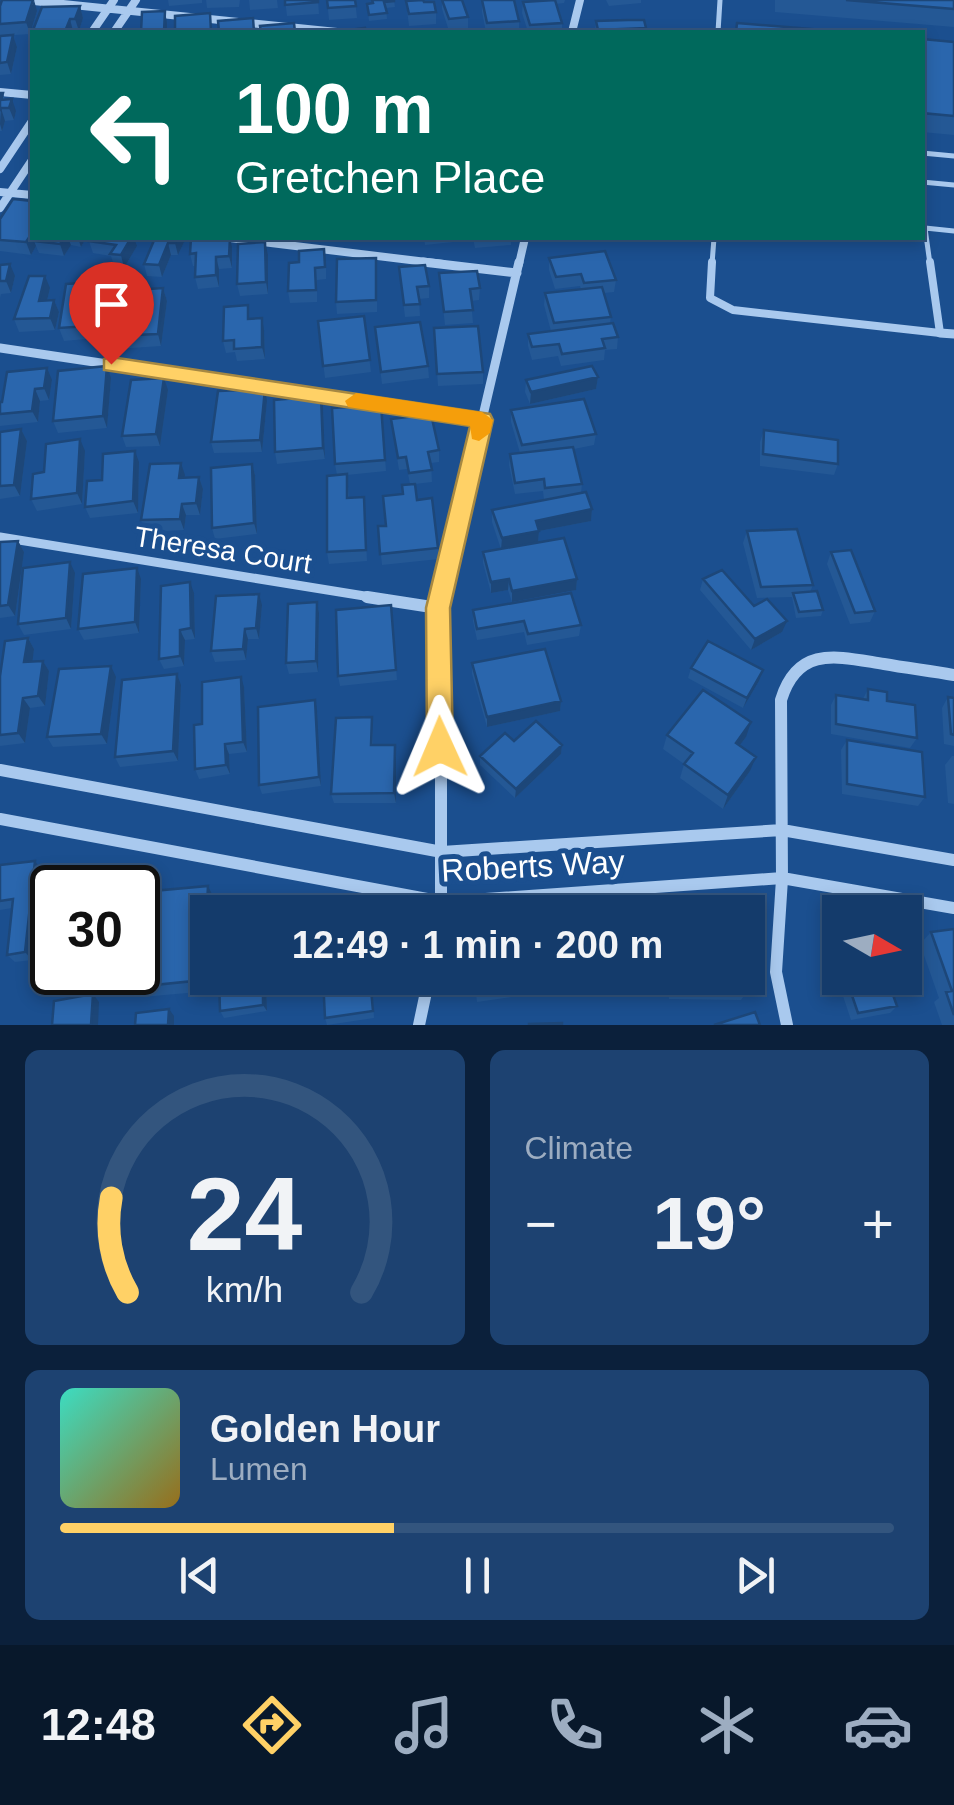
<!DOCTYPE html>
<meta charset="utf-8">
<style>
body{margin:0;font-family:Arial,sans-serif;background:#1d4271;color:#f1f3f6;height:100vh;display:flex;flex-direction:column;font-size:38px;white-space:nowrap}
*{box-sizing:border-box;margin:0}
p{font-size:32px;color:#9dadc1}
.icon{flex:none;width:55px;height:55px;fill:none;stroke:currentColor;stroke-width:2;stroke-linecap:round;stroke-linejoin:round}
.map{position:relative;height:1025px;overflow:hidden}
.panel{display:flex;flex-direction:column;gap:25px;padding:25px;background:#0b203b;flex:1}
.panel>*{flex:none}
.top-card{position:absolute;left:30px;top:30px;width:895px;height:210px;border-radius:0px;box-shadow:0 5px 15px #0003,0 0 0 2px #33557e;background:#00695c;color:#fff;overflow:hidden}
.needle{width:65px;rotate:99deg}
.controls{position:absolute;left:822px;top:895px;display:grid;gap:20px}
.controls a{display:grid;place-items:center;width:100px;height:100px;border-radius:0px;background:#143b6b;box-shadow:0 5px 15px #0003,0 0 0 2px #33557e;font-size:50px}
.speed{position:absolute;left:30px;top:865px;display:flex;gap:20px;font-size:50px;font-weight:700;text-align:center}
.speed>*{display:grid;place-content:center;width:130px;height:130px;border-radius:50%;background:#143b6b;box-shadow:0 5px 15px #0003,0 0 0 2px #33557e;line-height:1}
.speed .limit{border:5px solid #111;border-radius:15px;background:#fff;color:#111}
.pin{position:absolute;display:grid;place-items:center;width:85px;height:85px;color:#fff;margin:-102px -42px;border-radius:50% 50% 50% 0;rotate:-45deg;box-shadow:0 0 10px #0007}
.pin .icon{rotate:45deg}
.me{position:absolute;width:110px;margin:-55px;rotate:359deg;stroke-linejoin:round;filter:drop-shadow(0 0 8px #0008)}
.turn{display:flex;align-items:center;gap:35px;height:210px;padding:0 40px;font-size:45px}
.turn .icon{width:130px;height:130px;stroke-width:2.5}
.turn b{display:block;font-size:70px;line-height:85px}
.big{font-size:75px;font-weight:700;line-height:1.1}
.panel .card{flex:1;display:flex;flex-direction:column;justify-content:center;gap:15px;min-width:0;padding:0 35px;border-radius:15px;background:#1d4271}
.panel .dial{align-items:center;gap:0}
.dial svg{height:260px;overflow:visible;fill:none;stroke:#33557e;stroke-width:7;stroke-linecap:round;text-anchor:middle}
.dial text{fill:#f1f3f6;stroke:none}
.song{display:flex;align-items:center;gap:30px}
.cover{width:120px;height:120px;border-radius:15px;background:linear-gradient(135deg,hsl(170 70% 55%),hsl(40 70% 35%))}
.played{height:10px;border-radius:5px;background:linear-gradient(90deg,#ffd166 40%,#33557e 40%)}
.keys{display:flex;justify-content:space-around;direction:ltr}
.heat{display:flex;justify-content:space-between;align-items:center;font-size:55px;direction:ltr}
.panel .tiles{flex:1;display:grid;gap:25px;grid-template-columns:1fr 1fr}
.card:last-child{grid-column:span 2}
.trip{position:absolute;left:190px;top:895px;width:575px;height:100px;border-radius:0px;background:#143b6b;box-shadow:0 5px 15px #0003,0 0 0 2px #33557e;font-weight:700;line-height:100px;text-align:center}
.menu{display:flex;height:160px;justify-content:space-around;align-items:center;background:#08182b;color:#9dadc1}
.menu .icon{width:70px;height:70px}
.menu .active{color:#ffd166}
.menu b{font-size:45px;color:#f1f3f6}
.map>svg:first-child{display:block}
</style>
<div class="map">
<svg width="954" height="1025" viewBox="0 0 954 1025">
<rect width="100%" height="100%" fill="#1b4f8f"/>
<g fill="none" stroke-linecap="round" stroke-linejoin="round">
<!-- service-far1 -->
<path stroke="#a9c9ee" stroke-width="5" d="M718 32 720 0
M922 153 954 156
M922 182 954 185
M712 264 714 238
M930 264 925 228 954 231"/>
<!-- service -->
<path stroke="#a9c9ee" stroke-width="8" d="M712 262 710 298 733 310 940 333 930 262"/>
<!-- minor-far2 -->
<path stroke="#a9c9ee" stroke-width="8" d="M24 0 337 32
M92 32 114 0
M114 32 136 0
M572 32 580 0
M0 92 32 95
M0 169 32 121
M0 192 32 195
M0 208 32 160
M230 238 443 264
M519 264 525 238"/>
<!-- minor-far1 -->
<path stroke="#a9c9ee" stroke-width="9" d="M423 262 517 273
M940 333 954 334
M0 348 483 420
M0 537 383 599
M440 599 519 262"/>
<!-- minor -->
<path stroke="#a9c9ee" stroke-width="12" d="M367 597 438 608
M441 597V912
M0 770 442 852 782 830 954 860
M0 819 443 902 782 878 954 908
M419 1025 429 978
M787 1025 776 972 782 879 781 700C798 644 839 657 884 664 907 668 931 671 954 675"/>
</g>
<!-- wall -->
<path fill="#245895" d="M168 0H202V3L169 6Z
M206 0H240L239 7 207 8Z
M249 0H277L278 8 250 10Z
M285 0H318L319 14 287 16Z
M327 0H355L357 18 329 20Z
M394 0 395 7 386 8 387 19 369 21 367 4Z
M442 0 468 17V29L449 31 442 9Z
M482 0 519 21V32H486L482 12Z
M543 0H565L564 3 556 4 562 23V32H528L522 13 523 2Z
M606 0H641V3L609 6Z
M775 0H954V27L775 12Z
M406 1 436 12V24L409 26Z
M0 6 37 11 30 34 0 36Z
M80 6 83 18 79 31H73V32H34L33 30Z
M596 21 646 28V32H595Z
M13 35 17 47 11 74 0 75V36Z
M922 39 954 42V135L922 132Z
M0 93H3L5 100 16 111 14 120 5 121 2 131H0Z
M0 219 32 238H86L81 247 71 245 64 256 39 253 36 246 31 255 0 251Z
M155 238H186L178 255H171L162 277 147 276 144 264Z
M374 238H406L375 240Z
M424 238H463V241L425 245Z
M473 238H511V245L475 248Z
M89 241 137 246 124 268 114 266 111 256 93 253Z
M232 247V268L219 269V287L198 289 195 277V266H193L190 254Z
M268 255V294L240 296 237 284Z
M549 258 616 280 614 292 604 293 611 317 610 323 618 337 617 349 605 350 604 360 561 366 558 356 532 360 528 346V334L551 331 544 305 545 293 581 289 580 286 555 289 549 270Z
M299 262H326V279L317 280V302L290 303 288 291Z
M0 265 15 276 11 293 1 294 0 298Z
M399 267 429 286V298L419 299 420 316 405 317Z
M377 270V312L337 314 336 302Z
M439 273 480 288 479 300 471 301 473 323 445 325Z
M50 288 47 300H54L59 312 55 330 19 332 14 319Z
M163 288 167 301 161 346 116 349 112 336Z
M115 293 109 337 64 341 59 328Z
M364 316 371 372 325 378 318 321Z
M251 319 264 330 265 359 237 361 235 352 226 353 223 341Z
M375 327 428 366 429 378 382 384Z
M434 328 483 372V384L438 386Z
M598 377 596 389 530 404 525 392 526 380Z
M111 378 107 428 58 433 53 421Z
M52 380 49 400 40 401 38 422 0 426V402Z
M168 390 160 446 126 447 122 436Z
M267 401 262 452 214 453 211 442Z
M381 405 386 471 347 475 349 498 364 497 367 561 329 564 327 552 337 475 335 464Z
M323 408 325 459 277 464 275 452Z
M511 410 596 434 594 445 574 449 582 484 581 493 592 509 591 521 539 531 538 542 577 579 576 590 512 602 508 590 491 593 483 563V552L501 549 492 522V510L544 500 543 491 515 494 509 465 510 454 520 453 511 422Z
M391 419 439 450V462L431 463 432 482 415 484 417 500 438 548 439 559 382 565 378 526H386L410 484 407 469 399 470Z
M21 429 27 441 20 496 0 499V432Z
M764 430 838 464 834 475 760 466V442Z
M85 451 82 504 37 511 31 499 44 472Z
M139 462 138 513 90 518 85 507 102 480Z
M252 464 255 475 257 534 215 539 212 528Z
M185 475 184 478 199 477 203 489 200 515H186L184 530 145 532 141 520Z
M747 531 813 585 810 592 823 610 821 616 796 618 792 597 757 598 743 543Z
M18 541 24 552 15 616 0 618V542Z
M831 552 875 611 870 622 850 624 827 564Z
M75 573 71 629 24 635 18 624Z
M141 579 139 633 84 640 78 629Z
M703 579 754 606 782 632 751 650 700 590Z
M194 593 195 639 185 640 184 666 164 669 159 659Z
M317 602 319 613 318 672 289 674 286 663Z
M262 605 259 639H248L246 660 215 662 211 651Z
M391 605 397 680 340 686 338 676Z
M473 610 581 625 579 636 527 645 524 632 477 640 473 621Z
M28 638 34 649 32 662 43 661 49 671 45 706 30 708 25 743 0 746V676Z
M472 663 561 701 560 711 487 727 472 674Z
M691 668 763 670 759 681 743 708 688 678Z
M116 677 107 744 53 747 47 737Z
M181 685 178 761 120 767 115 757Z
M244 687 247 752 229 754 230 774 199 779 195 769 202 724Z
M868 689 917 738 910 748 831 734V705L836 695 863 699Z
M948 697 954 698V746L944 744 942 708Z
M317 710 321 786 262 794 259 785Z
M372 717 373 745 396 754V803H334L331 794Z
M667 735 746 737 739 746 750 771 723 809 680 778 684 764 663 749Z
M847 740 925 797 918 806 842 794 841 750Z
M514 741 562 745 561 754 515 798 480 765V756Z
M952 756H954V804L948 803 945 765Z
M35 861 42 870 32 960 15 962 7 955 12 908 0 910V865Z
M214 898 210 991 142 997 134 987Z
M954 929V1025H942L934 1002 939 998 920 944 931 932Z
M840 933V978H905L898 985 890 986 897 1006 890 1013 851 1020 825 942 831 934Z
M61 972H106L66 978Z
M266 978 267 1011 224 1018 220 1011Z
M303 978H372L374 1018 327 1025 325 1018 323 980 305 983Z
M474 978H573L574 981 572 988 477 1002Z
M667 978H744L746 993 741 1000 669 999Z"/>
<!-- shaded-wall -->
<path fill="#1d4779" d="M34 0 37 11 30 34 26 22Z
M80 6 83 18 79 31 75 19Z
M165 11 167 23V32H164Z
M70 19 73 31V32H67L66 29Z
M13 35 17 47 11 74 7 62Z
M12 99 16 111 14 120 9 108Z
M1 108 5 121 2 131 0 124Z
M32 233V238H42L34 241 36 246 31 255 26 242Z
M64 238H68L71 245 64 256 60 244Z
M78 238H86L81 247Z
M131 238H134L137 246 124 268 121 255Z
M177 238H186L178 255 175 243Z
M230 238 232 247V268L229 256Z
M265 242 268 255V294L266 282Z
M168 243 171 255 162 277 159 265Z
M216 257 219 269V287L216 275Z
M10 264 15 276 11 293 6 281Z
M45 276 50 288 44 313 39 301Z
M111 281 115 293 109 337 105 325Z
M163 288 167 301 161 346 158 334Z
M54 300 59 312 55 330 50 318Z
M262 318 264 330 265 359 262 347Z
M107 366 111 378 107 428 103 416Z
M47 368 52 380 49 400 44 388Z
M598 377 596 389 530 404 531 392Z
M164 378 168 390 160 446 156 434Z
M35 389 40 401 38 422 32 411Z
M265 389 267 401 262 452 260 440Z
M321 396 323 408 325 459 323 448Z
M21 429 27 441 20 496 14 485Z
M80 439 85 451 82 504 77 493Z
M135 451 139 462 138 513 133 501Z
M181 463 185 475 182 490 179 478Z
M252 464 255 475 257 534 254 523Z
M199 477 203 489 200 515 196 503Z
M182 504 186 515 184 530 180 519Z
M592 509 591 521 539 531 538 542 501 550 502 538 536 521Z
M18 541 24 552 15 616 8 605Z
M70 562 75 573 71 629 66 618Z
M137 568 141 579 139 633 135 622Z
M509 579 508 590 491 593V582Z
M577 579 576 590 512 602V591Z
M190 582 194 593 195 639 191 628Z
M259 594 262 605 259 639 256 628Z
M317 602 319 613 318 672 316 661Z
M787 621 782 632 751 650 755 639Z
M245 629 248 639 246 660 243 649Z
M180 630 185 640 184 666 180 656Z
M28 638 34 649 31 673 24 662Z
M43 661 49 671 45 706 38 696Z
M111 666 116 677 107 744 101 734Z
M763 670 759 681 743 708 747 698Z
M177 674 181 685 178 761 173 751Z
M241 677 244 687 247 752 243 742Z
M23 698 30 708 25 743 18 733Z
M315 700 317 710 321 786 319 777Z
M561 701 560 711 487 727V717Z
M751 722 746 737 730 758 736 743Z
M225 744 229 754 230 774 226 765Z
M395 745 396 754V803L394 793Z
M562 745 561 754 515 798 516 789Z
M756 757 750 771 723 809 728 795Z
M35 861 42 870 32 960 25 952Z
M121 869 127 878 126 888H120Z
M208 886 214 898V912H208V978H211L210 991 203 980Z
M263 978H266L267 1011 263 1005Z
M93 994 99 1002 98 1025H91Z
M169 1009 174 1016V1025H168Z"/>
<!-- building -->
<path fill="#2a66ad" stroke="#1d4779" stroke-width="2.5" d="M2 0H33L26 22 0 24V6Z
M285 0H318V2L285 5Z
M327 0H355L356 6 328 8Z
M372 0H394V1L384 2 387 13 369 15 367 4 373 3Z
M423 0 424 2H434L436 12 409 14 406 1Z
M442 0H462L468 17 449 19Z
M482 0H514L519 21 487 23Z
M555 0 562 23 530 25 523 2Z
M846 0H954V9Z
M80 6 75 19H70L66 29 33 30 42 7Z
M165 11 164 32H141L142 12Z
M210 13 211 32H175V16Z
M253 18 254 32H219L218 21Z
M628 20H644L646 28 598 30 596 21Z
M294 23 295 32H261L260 26Z
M737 23 848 32H736Z
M365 28 366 32H341V31Z
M13 35 7 62 0 63V36Z
M922 39 954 42V116L922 113Z
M0 93H3L1 100 12 99 9 108H1L0 111Z
M13 199 32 201V233L26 242 0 240V219Z
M37 238H64L60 244 34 241Z
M91 238H131L121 255 110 254 116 245 89 241Z
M155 238H177L175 243H168L159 265 144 264Z
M191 238H230L229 256 216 257V275L195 277 196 253 190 254Z
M265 242 266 282 237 284 238 244Z
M324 249 325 267 315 268 316 290 288 291 289 263 299 262V251Z
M605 251 616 280 584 283 581 274 556 277 549 258Z
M376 258V300L336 302 337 259Z
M10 264 6 281H0V265Z
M425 265 429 286 417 287 420 304 404 305 399 267Z
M477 271 480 288 470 289 473 310 444 312 439 273Z
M29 276H45L39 301 54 300 50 318 14 319Z
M111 281 105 325 59 328 66 284Z
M602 287 611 317 554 323 545 293Z
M163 288 158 334 112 336 119 291Z
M248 305V319L262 318V347L234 349V340L223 341 224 307Z
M364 316 370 360 323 366 318 321Z
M420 322 428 366 381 372 375 327Z
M613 323 618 337 602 339 605 348 562 354 559 344 532 347 528 334Z
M478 326 483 372 437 374 434 328Z
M107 366 103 416 53 421 58 371Z
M592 366 598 377 531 392 526 380Z
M47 368 44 388 35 389 32 411 0 414V402H2L7 372Z
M164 378 156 434 122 436 131 380Z
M265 389 260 440 211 442 218 391Z
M321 396 323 448 275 452 274 400Z
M584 399 596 434 522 445 511 410Z
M381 405 385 460 335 464 332 408Z
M431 414 439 450 428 452 432 470 409 473 406 457 398 458 391 419Z
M21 429 14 485 0 486V432Z
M764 430 838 440V464L763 454Z
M80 439 77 493 31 499 33 474 44 472 46 444Z
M573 447 582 484 545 488 544 479 515 483 510 454Z
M135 451 133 501 85 507 87 481 102 480 103 454Z
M181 463 179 478 199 477 196 503 182 504 180 519 141 520 150 464Z
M252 464 254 523 212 528 211 468Z
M347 474V498L364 497 366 550 327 552V476Z
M415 484 417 500 432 498 438 548 380 554 378 526H386L383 496 403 494 402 485Z
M586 492 592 509 536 521 539 531 502 538 492 510Z
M797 529 813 585 761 587 747 531Z
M564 538 577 579 512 591 509 579 491 582 483 552Z
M18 541 8 605 0 606V542Z
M851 550 875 611 855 613 831 552Z
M70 562 66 618 18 624 23 568Z
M137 568 135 622 78 629 83 574Z
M722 570 754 606 767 599 787 621 755 639 703 579Z
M190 582 191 628 180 630V656L159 659 161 586Z
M817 591 823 610 799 612 793 593Z
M571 593 581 625 528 634 524 621 477 629 473 610Z
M259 594 256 628 245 629 243 649 211 651 216 596Z
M317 602 316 661 286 663 288 604Z
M391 605 396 670 338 676 336 610Z
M28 638 24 662 43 661 38 696 23 698 18 733 0 735V676L5 641Z
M708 641 763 670 747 698 691 668Z
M545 649 561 701 487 717 472 663Z
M111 666 101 734 47 737 59 669Z
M177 674 173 751 115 757 122 680Z
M241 677 243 742 225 744 226 765 195 769 194 725 202 724V682Z
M868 689 887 692V701L915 705 917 738 836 724V695L868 700Z
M703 690 751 722 736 743 756 757 728 795 684 764 693 753 667 735Z
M948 697 954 698V735L951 734Z
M315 700 319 777 259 785 258 707Z
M372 717 371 745H395L394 793 331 794 336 718Z
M536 721 562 745 516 789 480 756 505 733 514 741Z
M847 740 922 752 925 797 847 784Z
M35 861 25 952 7 955 13 899 0 901V865Z
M121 869 120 888H67L68 875Z
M208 886 203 980 134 987 135 972H138V946L142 892Z
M276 902 277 912H219V910Z
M954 929V1015L946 992 952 991 931 932Z
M840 933V961L831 934Z
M219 978H263V1005L220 1011Z
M323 978H370L373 1011 325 1018Z
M475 978H573L574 981 477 995Z
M671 978H744L746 993 672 992Z
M846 978H905L888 981 897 1006 858 1013Z
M93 994 91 1025H52L54 1001Z
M169 1009 168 1025H135L136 1013Z
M755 1012 760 1025H714Z
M562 1023V1025H529V1024Z"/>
<!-- route -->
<path fill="#ffd166" stroke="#a68842" stroke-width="2.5" d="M111 357 490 414 493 420 450 608 453 747 450 756 440 759 431 756 427 747 426 608 470 426 104 370V359Z"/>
<!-- slow -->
<path fill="#f59e0b" d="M356 393 482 412 493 420 490 433 479 441 472 439 470 426 348 407 345 401Z"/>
<g text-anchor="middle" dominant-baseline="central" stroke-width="10" stroke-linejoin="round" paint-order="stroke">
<!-- street labels -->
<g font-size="28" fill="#fff" stroke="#1b4f8f">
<text transform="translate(223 550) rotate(9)">Theresa Court</text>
</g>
<!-- near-street labels -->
<g font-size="32" fill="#fff" stroke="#1b4f8f">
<text transform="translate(533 866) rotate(-3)">Roberts Way</text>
</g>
</g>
</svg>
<div class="controls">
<a><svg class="needle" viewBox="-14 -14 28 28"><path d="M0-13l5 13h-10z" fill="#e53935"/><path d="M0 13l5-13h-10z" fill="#9dadc1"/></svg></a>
</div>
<div class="speed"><div class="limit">30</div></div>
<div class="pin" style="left:111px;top:364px;background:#d93025"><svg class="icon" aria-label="arrive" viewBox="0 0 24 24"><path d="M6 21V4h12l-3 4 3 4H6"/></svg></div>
<svg class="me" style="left:440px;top:747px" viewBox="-20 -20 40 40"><path d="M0-17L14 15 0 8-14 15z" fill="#ffd166" stroke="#fff" stroke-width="4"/></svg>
<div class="trip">12:49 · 1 min · 200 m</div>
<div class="top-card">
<div class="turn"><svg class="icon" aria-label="left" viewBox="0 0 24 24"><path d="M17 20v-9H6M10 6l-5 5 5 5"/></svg><div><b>100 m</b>Gretchen Place</div></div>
</div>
</div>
<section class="panel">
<div class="tiles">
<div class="card dial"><svg viewBox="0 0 100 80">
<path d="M14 69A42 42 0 1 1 86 69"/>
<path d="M14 69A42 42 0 0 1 9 40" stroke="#ffd166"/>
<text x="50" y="56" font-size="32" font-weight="700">24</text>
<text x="50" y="72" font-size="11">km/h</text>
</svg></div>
<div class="card"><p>Climate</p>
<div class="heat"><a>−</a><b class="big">19°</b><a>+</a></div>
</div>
<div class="card">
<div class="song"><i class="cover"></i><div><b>Golden Hour</b><p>Lumen</p></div></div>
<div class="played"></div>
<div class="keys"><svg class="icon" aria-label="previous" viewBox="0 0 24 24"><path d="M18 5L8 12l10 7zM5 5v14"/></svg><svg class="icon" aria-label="pause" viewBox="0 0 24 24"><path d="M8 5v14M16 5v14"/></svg><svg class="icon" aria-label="next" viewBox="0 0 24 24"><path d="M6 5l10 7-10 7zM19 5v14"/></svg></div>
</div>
</div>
</section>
<nav class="menu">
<b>12:48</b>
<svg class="icon active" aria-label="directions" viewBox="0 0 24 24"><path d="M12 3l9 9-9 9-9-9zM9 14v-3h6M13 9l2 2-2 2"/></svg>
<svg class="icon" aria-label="music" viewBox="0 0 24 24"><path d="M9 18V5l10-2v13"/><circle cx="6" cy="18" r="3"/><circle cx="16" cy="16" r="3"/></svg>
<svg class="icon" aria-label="phone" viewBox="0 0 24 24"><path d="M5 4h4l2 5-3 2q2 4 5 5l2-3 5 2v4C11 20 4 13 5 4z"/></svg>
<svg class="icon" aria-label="climate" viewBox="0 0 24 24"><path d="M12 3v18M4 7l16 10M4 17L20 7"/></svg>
<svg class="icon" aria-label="car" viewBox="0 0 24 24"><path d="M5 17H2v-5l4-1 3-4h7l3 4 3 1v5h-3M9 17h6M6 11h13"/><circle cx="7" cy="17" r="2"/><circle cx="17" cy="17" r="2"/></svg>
</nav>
